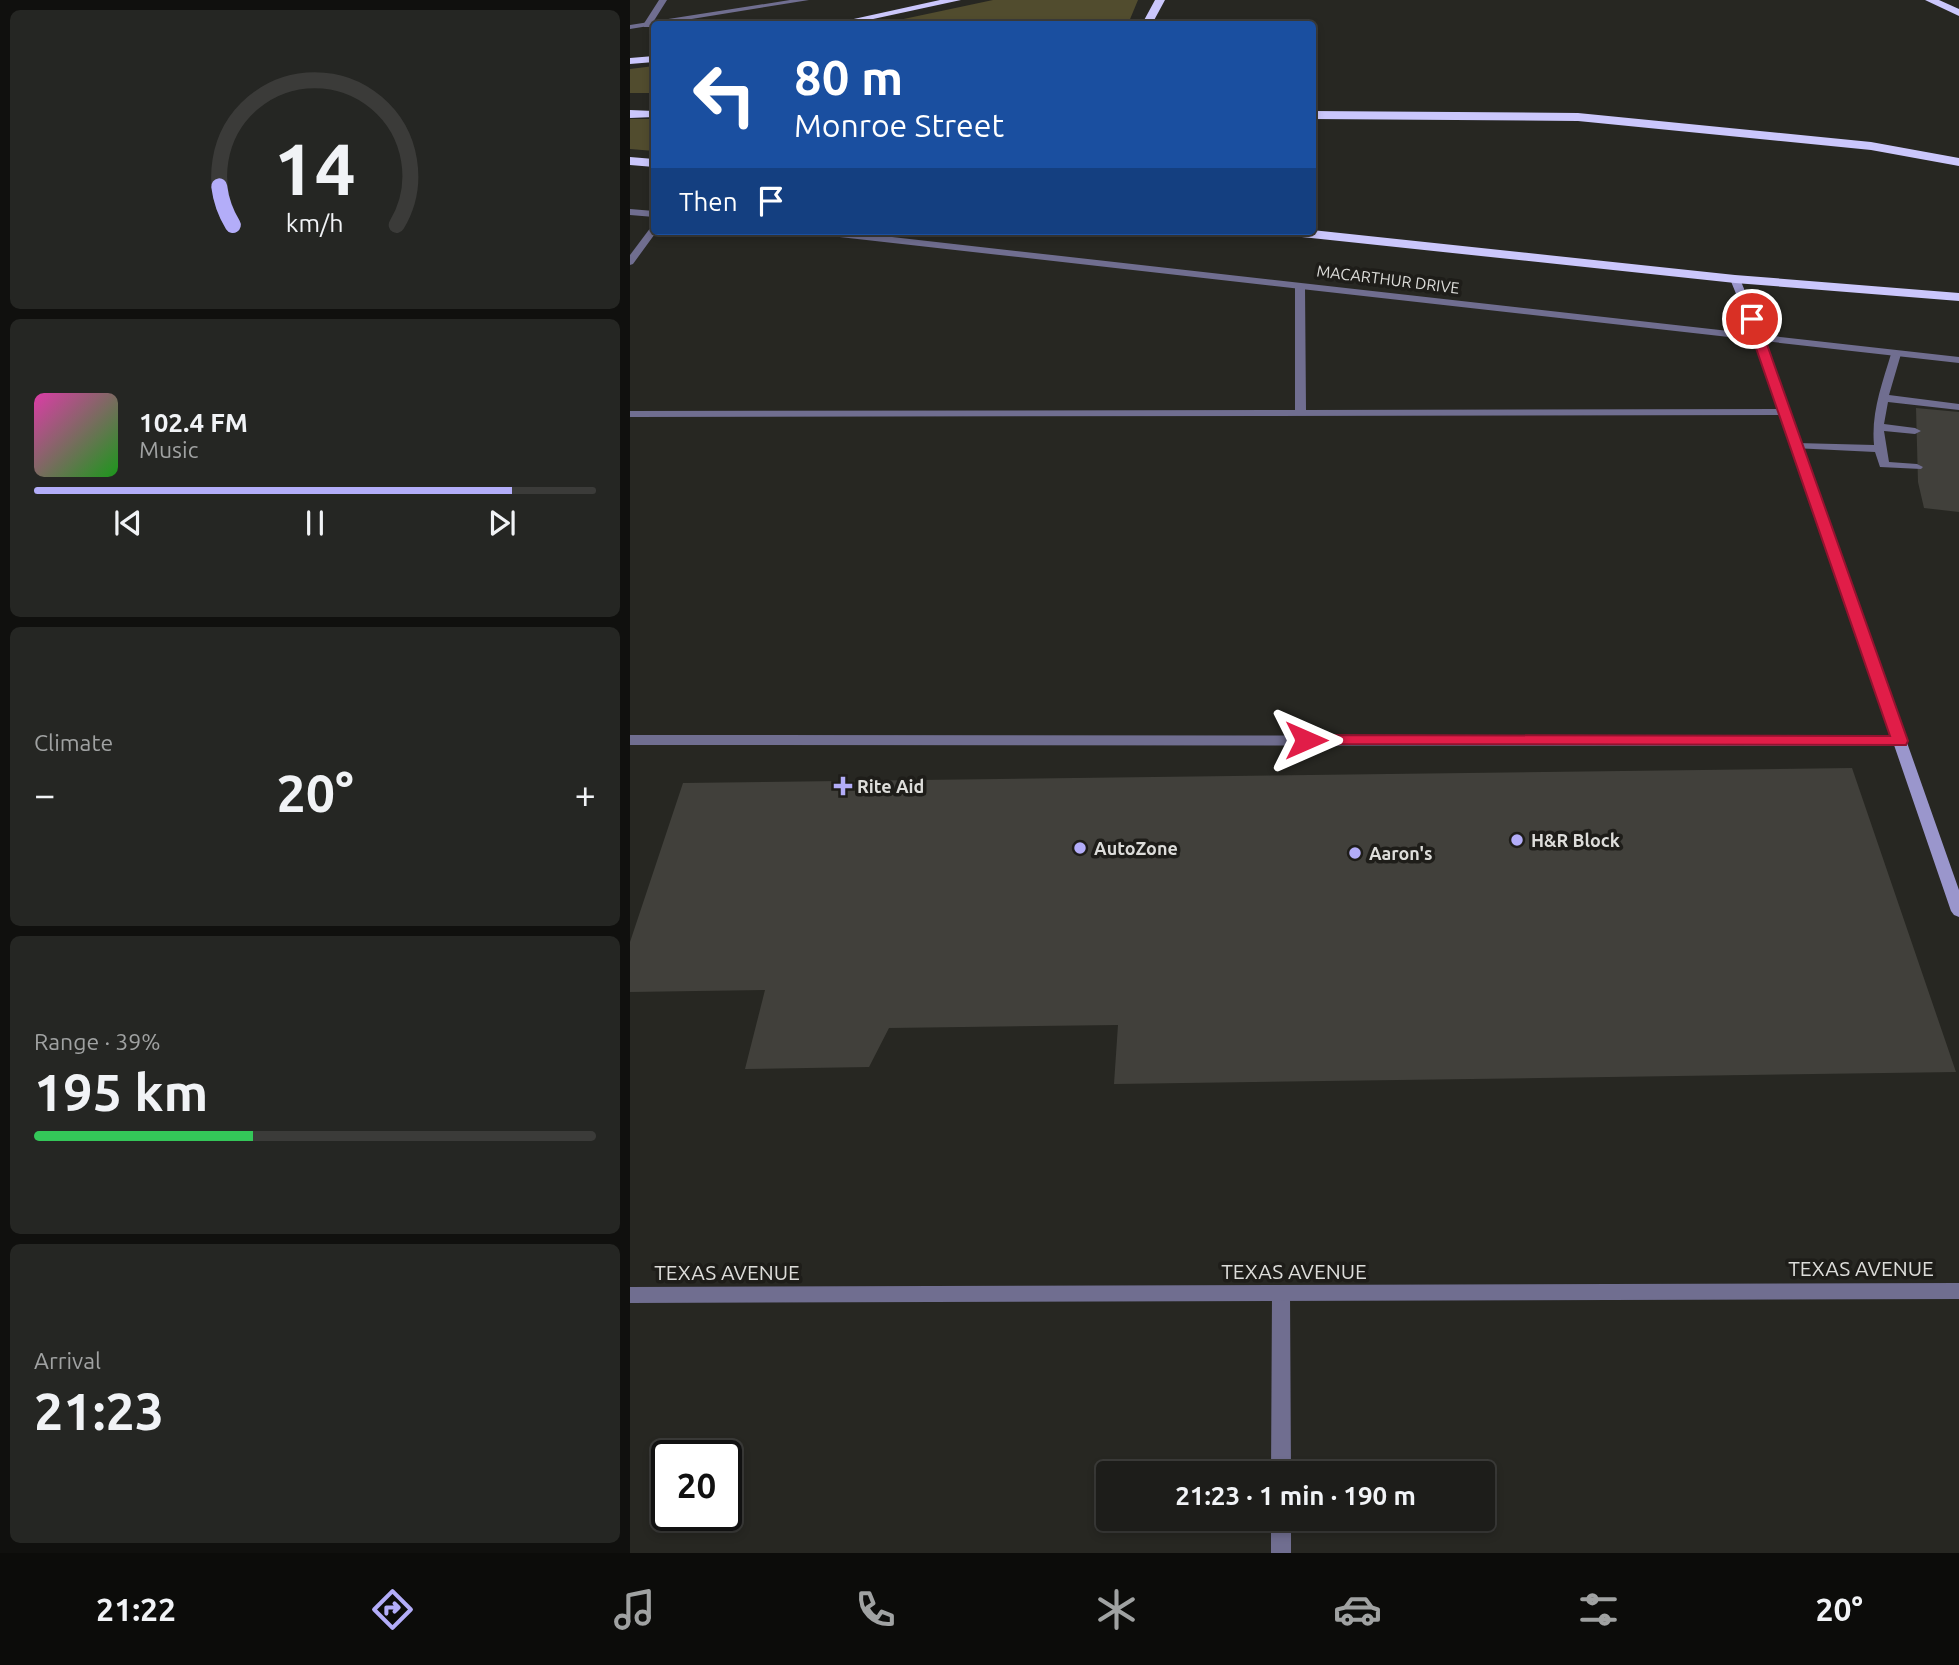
<!DOCTYPE html>
<meta charset="utf-8">
<style>
body{margin:0;font-family:Ubuntu,sans-serif;background:#252623;color:#f1f3f6;height:100vh;display:flex;flex-direction:column;font-size:26px;white-space:nowrap}
*{box-sizing:border-box;margin:0}
p{font-size:23px;color:#a0a2a2}
.icon{flex:none;width:38px;height:38px;fill:none;stroke:currentColor;stroke-width:2;stroke-linecap:round;stroke-linejoin:round}
.map{position:relative;flex:1;overflow:hidden}
.panel{display:flex;flex-direction:column;gap:10px;padding:10px;background:#10100e;width:630px}
.panel>*{flex:none}
.top-card{position:absolute;left:21px;top:21px;width:665px;height:214px;border-radius:7px;box-shadow:0 4px 10px #0003,0 0 0 2px #3b3b39;background:#1a4fa0;color:#fff;overflow:hidden}
.speed{position:absolute;left:21px;top:1440px;display:flex;gap:14px;font-size:35px;font-weight:700;text-align:center}
.speed>*{display:grid;place-content:center;width:91px;height:91px;border-radius:50%;background:#1d1d1a;box-shadow:0 4px 10px #0003,0 0 0 2px #3b3b39;line-height:1}
.speed .limit{border:4px solid #111;border-radius:10px;background:#fff;color:#111}
.pin{position:absolute;display:grid;place-items:center;width:60px;height:60px;color:#fff;margin:-30px;border:4px solid #fff;border-radius:50%;box-shadow:0 2px 7px #0007}
.me{position:absolute;width:77px;margin:-38px;rotate:90deg;stroke-linejoin:round;filter:drop-shadow(0 0 5px #0008)}
.turn{display:flex;align-items:center;gap:24px;height:147px;padding:0 28px;font-size:32px}
.turn .icon{width:91px;height:91px;stroke-width:2.5}
.turn b{display:block;font-size:49px;line-height:60px}
.then{display:flex;align-items:center;height:66px;padding:0 28px;background:#0003;gap:14px;font-size:26px}
.big{font-size:52px;font-weight:700;line-height:1.1}
.panel .tile{flex:1;display:flex;flex-direction:column;justify-content:center;gap:10px;min-width:0;padding:0 24px;border-radius:10px;background:#252623}
.panel .dial{align-items:center;gap:0}
.dial svg{height:182px;overflow:visible;fill:none;stroke:#3b3b39;stroke-width:7;stroke-linecap:round;text-anchor:middle}
.dial text{fill:#f1f3f6;stroke:none}
.song{display:flex;align-items:center;gap:21px}
.cover{width:84px;height:84px;border-radius:10px;background:linear-gradient(135deg,hsl(320 70% 55%),hsl(120 70% 35%))}
.played{height:7px;border-radius:4px;background:linear-gradient(90deg,#b3adf9 85%,#3b3b39 85%)}
.keys{display:flex;justify-content:space-around;direction:ltr}
.heat{display:flex;justify-content:space-between;align-items:center;font-size:38px;direction:ltr}
.charge{height:10px;border-radius:5px;background:linear-gradient(90deg,#34c759 39%,#3b3b39 0)}
.trip{position:absolute;left:466px;top:1461px;width:399px;height:70px;border-radius:7px;background:#1d1d1a;box-shadow:0 4px 10px #0003,0 0 0 2px #3b3b39;font-weight:700;line-height:70px;text-align:center}
.tabs{display:flex;height:112px;justify-content:space-around;align-items:center;background:#0c0c0a;color:#a0a2a2}
.tabs .icon{width:49px;height:49px}
.tabs .on{color:#b3adf9}
.tabs b{font-size:32px;color:#f1f3f6}
main{display:flex;flex:1;min-height:0}
.map>svg:first-child{display:block}
</style>
<main>
<section class="panel">
<div class="tile dial"><svg viewBox="0 0 100 80">
<path d="M14 69A42 42 0 1 1 86 69"/>
<path d="M14 69A42 42 0 0 1 8 52" stroke="#b3adf9"/>
<text x="50" y="56" font-size="32" font-weight="700">14</text>
<text x="50" y="72" font-size="11">km/h</text>
</svg></div>
<div class="tile">
<div class="song"><i class="cover"></i><div><b>102.4 FM</b><p>Music</p></div></div>
<div class="played"></div>
<div class="keys"><svg class="icon" aria-label="previous" viewBox="0 0 24 24"><path d="M18 5L8 12l10 7zM5 5v14"/></svg><svg class="icon" aria-label="pause" viewBox="0 0 24 24"><path d="M8 5v14M16 5v14"/></svg><svg class="icon" aria-label="next" viewBox="0 0 24 24"><path d="M6 5l10 7-10 7zM19 5v14"/></svg></div>
</div>
<div class="tile"><p>Climate</p>
<div class="heat"><a>−</a><b class="big">20°</b><a>+</a></div>
</div>
<div class="tile"><p>Range · 39%</p><b class="big">195 km</b><div class="charge"></div></div>
<div class="tile"><p>Arrival</p><b class="big">21:23</b></div>
</section>
<div class="map">
<svg width="1329" height="1553" viewBox="0 0 1329 1553">
<rect width="100%" height="100%" fill="#272722"/>
<!-- green -->
<path fill="#514c2e" d="M363 0H508L498 24H250Z
M24 66V93H0V69Z
M0 119H24V151L0 149Z"/>
<!-- building -->
<path fill="#41403b" d="M1286 408 1329 412V512L1294 508 1288 482Z
M1222 768 1326 1072 484 1084 488 1025 259 1028 239 1067 115 1069 135 990 0 992V942L53 783Z"/>
<g fill="none" stroke-linecap="round" stroke-linejoin="round">
<!-- service -->
<path fill="#706e90" fill-rule="evenodd" d="M29 0H37L20 27H14L13 25Z
M24 226V231H27L3 264 0 265V255L21 227Z
M670 284 675 287 676 410 1156 409 1162 412 1156 415 0 417V411L665 410V287Z
M1266 351 1271 354 1259 395 1329 404V410L1258 402 1254 424 1285 428 1291 431 1285 434 1254 431 1259 462 1287 464 1293 467 1291 469 1250 467 1245 452 1163 448 1161 446 1167 443 1244 445C1241 413 1252 384 1261 354Z
M0 735 1270 736 1277 741 1270 746 0 745Z"/>
<!-- minor -->
<path fill="#706e90" fill-rule="evenodd" d="M160 0H179L0 29V25Z
M0 209 24 211V217L0 215Z
M178 231H209L1329 357V363L183 234Z
M651 1286 657 1288 660 1294 661 1474H641L642 1294 645 1288Z
M641 1519H661V1553H641Z"/>
<!-- tertiary -->
<path fill="#706e90" fill-rule="evenodd" d="M1329 1283V1299L0 1303V1287Z"/>
<!-- secondary -->
<path fill="#9a96cc" fill-rule="evenodd" d="M1105 276 1110 279 1135 340 1329 890V917L1324 915 1321 911 1125 340 1100 279Z"/>
<!-- trunk -->
<path fill="#cbc7fc" fill-rule="evenodd" d="M310 0H331L220 24H201Z
M525 0H535L522 24H512Z
M1295 0H1309L1329 9V16Z
M24 56V62L0 64V58Z
M0 110 24 111V117L0 118Z
M682 111 948 113 1241 142 1329 158V166L1241 150 948 121 682 119Z
M0 157 24 159V167L0 165Z
M682 230 1105 275 1329 293V301L1105 283 653 235 646 231Z"/>
</g>
<!-- route -->
<path fill="#e11d48" stroke="#92132f" stroke-width="2" d="M1118 317 1128 319 1278 741 1276 745 670 744 668 740 676 735 1260 736 1116 319Z"/>
<!-- markers -->
<g fill="#b3adf9" stroke="#1e1d19" stroke-width="2.5">
<path d="M209.5 775.5h7v7h7v7h-7v7h-7v-7h-7v-7h7z"/>
<circle cx="887" cy="840" r="7"/>
<circle cx="450" cy="848" r="7"/>
<circle cx="725" cy="853" r="7"/>
</g>
<g text-anchor="middle" dominant-baseline="central" stroke-width="7" stroke-linejoin="round" paint-order="stroke">
<!-- far-street labels -->
<g font-size="16" fill="#ddddda" stroke="#1e1d19">
<text transform="translate(758 279) rotate(7)">MACARTHUR DRIVE</text>
</g>
<!-- poi labels -->
<g font-size="18" font-weight="bold" fill="#ddddda" stroke="#1e1d19" text-anchor="start">
<text x="227" y="786">Rite Aid</text>
<text x="901" y="840">H&amp;R Block</text>
<text x="464" y="848">AutoZone</text>
<text x="739" y="853">Aaron's</text>
</g>
<!-- near-street labels -->
<g font-size="21" fill="#ddddda" stroke="#1e1d19">
<text x="1231" y="1268">TEXAS AVENUE</text>
<text x="664" y="1271">TEXAS AVENUE</text>
<text x="97" y="1272">TEXAS AVENUE</text>
</g>
</g>
</svg>
<div class="speed"><div class="limit">20</div></div>
<div class="pin" style="left:1122px;top:319px;background:#d93025"><svg class="icon" aria-label="arrive" viewBox="0 0 24 24"><path d="M6 21V4h12l-3 4 3 4H6"/></svg></div>
<svg class="me" style="left:676px;top:740px" viewBox="-20 -20 40 40"><path d="M0-17L14 15 0 8-14 15z" fill="#e11d48" stroke="#fff" stroke-width="4"/></svg>
<div class="trip">21:23 · 1 min · 190 m</div>
<div class="top-card">
<div class="turn"><svg class="icon" aria-label="left" viewBox="0 0 24 24"><path d="M17 20v-9H6M10 6l-5 5 5 5"/></svg><div><b>80 m</b>Monroe Street</div></div>
<div class="then">Then<svg class="icon" aria-label="arrive" viewBox="0 0 24 24"><path d="M6 21V4h12l-3 4 3 4H6"/></svg></div>
</div>
</div>
</main>
<nav class="tabs">
<b>21:22</b>
<svg class="icon on" aria-label="directions" viewBox="0 0 24 24"><path d="M12 3l9 9-9 9-9-9zM9 14v-3h6M13 9l2 2-2 2"/></svg>
<svg class="icon" aria-label="music" viewBox="0 0 24 24"><path d="M9 18V5l10-2v13"/><circle cx="6" cy="18" r="3"/><circle cx="16" cy="16" r="3"/></svg>
<svg class="icon" aria-label="phone" viewBox="0 0 24 24"><path d="M5 4h4l2 5-3 2q2 4 5 5l2-3 5 2v4C11 20 4 13 5 4z"/></svg>
<svg class="icon" aria-label="climate" viewBox="0 0 24 24"><path d="M12 3v18M4 7l16 10M4 17L20 7"/></svg>
<svg class="icon" aria-label="car" viewBox="0 0 24 24"><path d="M5 17H2v-5l4-1 3-4h7l3 4 3 1v5h-3M9 17h6M6 11h13"/><circle cx="7" cy="17" r="2"/><circle cx="17" cy="17" r="2"/></svg>
<svg class="icon" aria-label="filters" viewBox="0 0 24 24"><path d="M4 7h16M4 17h16"/><circle cx="9" cy="7" r="2"/><circle cx="15" cy="17" r="2"/></svg>
<b>20°</b>
</nav>
